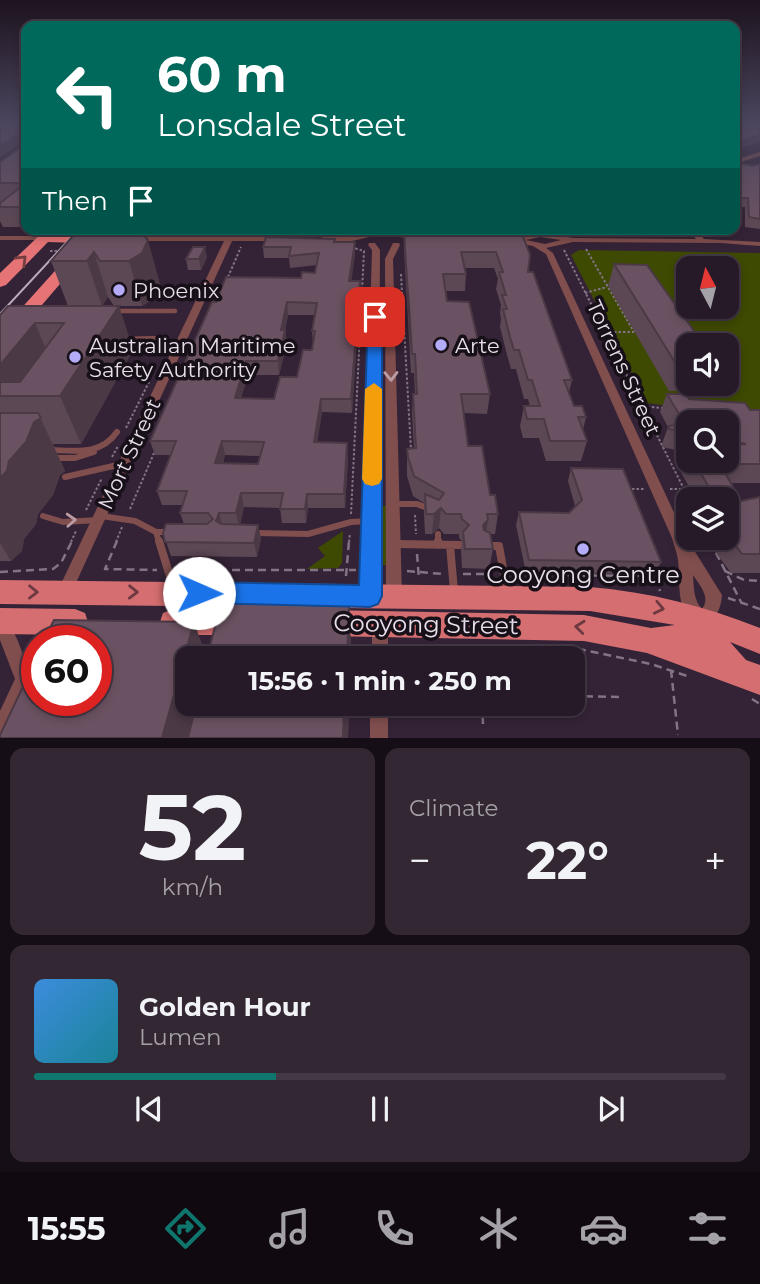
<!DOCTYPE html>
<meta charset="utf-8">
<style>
body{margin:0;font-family:Montserrat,sans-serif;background:#332734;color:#f1f3f6;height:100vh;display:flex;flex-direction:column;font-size:26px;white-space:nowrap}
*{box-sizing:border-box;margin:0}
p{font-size:23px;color:#a4a1a8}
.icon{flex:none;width:38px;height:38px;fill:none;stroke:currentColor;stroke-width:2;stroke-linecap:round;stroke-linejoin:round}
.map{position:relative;height:738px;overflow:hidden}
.details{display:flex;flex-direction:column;gap:10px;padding:10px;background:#150e16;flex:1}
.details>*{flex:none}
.hud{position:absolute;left:21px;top:21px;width:719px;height:214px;border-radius:14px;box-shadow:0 4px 10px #0003,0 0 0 2px #433845;background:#00695c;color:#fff;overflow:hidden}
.needle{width:46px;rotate:353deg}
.buttons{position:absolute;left:676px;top:256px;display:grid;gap:14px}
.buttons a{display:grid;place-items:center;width:63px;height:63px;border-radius:14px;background:#271a28;box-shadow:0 4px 10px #0003,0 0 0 2px #433845;font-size:35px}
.speed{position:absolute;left:21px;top:625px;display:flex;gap:14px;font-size:35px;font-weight:700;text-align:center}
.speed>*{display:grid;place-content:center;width:91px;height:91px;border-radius:50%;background:#271a28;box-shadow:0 4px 10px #0003,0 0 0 2px #433845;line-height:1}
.speed .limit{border:10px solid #d22;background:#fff;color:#111}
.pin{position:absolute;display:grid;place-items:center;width:60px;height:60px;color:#fff;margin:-30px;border-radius:14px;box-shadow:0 4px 10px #0006}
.me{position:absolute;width:77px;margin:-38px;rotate:91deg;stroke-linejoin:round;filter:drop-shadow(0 0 5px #0008)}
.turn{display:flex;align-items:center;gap:24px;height:147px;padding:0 21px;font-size:32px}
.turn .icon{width:91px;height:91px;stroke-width:2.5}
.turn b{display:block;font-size:49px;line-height:60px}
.then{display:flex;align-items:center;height:66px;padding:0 21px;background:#0003;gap:14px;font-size:26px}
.big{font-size:52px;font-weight:700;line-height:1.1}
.details .widget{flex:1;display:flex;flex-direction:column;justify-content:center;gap:10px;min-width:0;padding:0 24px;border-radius:14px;background:#332734}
.details .dial{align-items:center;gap:0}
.dial b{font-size:91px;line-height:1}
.song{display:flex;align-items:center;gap:21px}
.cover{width:84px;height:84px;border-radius:10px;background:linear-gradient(135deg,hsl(210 70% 55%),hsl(190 70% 35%))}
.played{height:7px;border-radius:4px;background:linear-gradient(90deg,#0f766e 35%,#433845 35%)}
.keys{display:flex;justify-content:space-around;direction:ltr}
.heat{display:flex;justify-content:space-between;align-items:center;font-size:38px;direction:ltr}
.details .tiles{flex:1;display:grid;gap:10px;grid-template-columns:1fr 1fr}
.widget:last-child{grid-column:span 2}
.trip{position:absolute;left:175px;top:646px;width:410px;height:70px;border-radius:14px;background:#271a28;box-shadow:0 4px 10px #0003,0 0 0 2px #433845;font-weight:700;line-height:70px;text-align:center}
.tab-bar{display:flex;height:112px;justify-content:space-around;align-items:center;background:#100a10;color:#a4a1a8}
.tab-bar .icon{width:49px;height:49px}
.tab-bar .current{color:#0f766e}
.tab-bar b{font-size:32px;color:#f1f3f6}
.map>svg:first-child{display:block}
</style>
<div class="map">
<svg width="760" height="738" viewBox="0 0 760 738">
<rect width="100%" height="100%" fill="#342336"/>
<!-- green -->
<path fill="#3e4902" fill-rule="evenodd" d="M579 250 760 253V419L647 403 571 255ZM688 268H726V306H688ZM688 345H726V383H688Z
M376 506H387L386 565H374Z
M343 531 342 563 338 568 307 569 325 556 318 548Z"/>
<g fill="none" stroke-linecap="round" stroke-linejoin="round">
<!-- path-far1 -->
<path stroke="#827484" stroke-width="2" stroke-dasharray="2.5 2" stroke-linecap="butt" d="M283 231H320
M423 232H509
M586 249 634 332
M564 250 689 499
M50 251H62
M401 274 411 450
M228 277 241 247
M585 293 607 287
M605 332H634
M120 371 153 372
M643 406 662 408
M126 428 150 380
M112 457 118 446
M632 489H644
M670 489H682
M130 509 154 453
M86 510 102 478
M351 514 364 251 354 248
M415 515 416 534
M708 537 711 542
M71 542 76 531
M116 542 122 527
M349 542 350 533"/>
<!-- path -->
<path stroke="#827484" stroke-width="2.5" stroke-dasharray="8 5" stroke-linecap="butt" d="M117 541 105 569 157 570
M710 541 741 602
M417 554 419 579
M180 570H356
M407 571 443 574
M725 571 744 580 760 581
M0 572 53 569 61 563 72 541
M463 574H492
M515 575 663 576 673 581
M346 576 349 541
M655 577 660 591
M728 598 760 609
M487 646 574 648 651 664 687 676
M514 648 516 658
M351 651 366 652
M393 652H410L415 645
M671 670 678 735
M572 696 621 697
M752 699 760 704
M482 704 483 724"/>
<!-- service-far2 -->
<path stroke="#814e4e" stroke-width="4.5" d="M116 311H175
M123 339 162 338
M126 345H160"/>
<!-- service-far1 -->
<path stroke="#814e4e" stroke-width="6" d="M52 450C77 451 101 455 117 432
M56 458H75L94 452
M65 477 122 464
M396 504H417L430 509
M43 516 63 522 99 520
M101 516 135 521 156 532H168
M156 532 159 542
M252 533 308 534 351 522 370 521
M438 534V542"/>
<!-- service -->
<path stroke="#814e4e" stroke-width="8" d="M159 541 173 586
M438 541V545
M396 544 460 545
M450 545 454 591
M488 546H499L507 590"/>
<!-- minor -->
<path fill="#814e4e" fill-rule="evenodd" d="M760 152V156L735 164V160Z
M230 229H238L234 237H279L283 239 279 241H232L70 596 65 598 60 596 57 591 60 586 224 241H134L130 239 134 237H227Z
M687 229H695L704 239 760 242V246L721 243 573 242 546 248 553 253 684 534 722 595C721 610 715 621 701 627 674 616 681 583 678 560 677 553 674 545 672 538L546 254 533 246 511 242 507 240 511 238 517 239 540 233 573 238 696 239ZM540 237 561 240 545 244 526 240ZM693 575C700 586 711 597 702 609 693 599 694 587 693 575Z
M382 230 418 236 422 238 418 240 382 234 352 241H323L319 239 323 237H352Z
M0 236H44L48 238 44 240H0Z
M369 243H375L380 250 378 596 376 601 370 603 364 601 362 596 372 250 368 245Z
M393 243H399L400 245 393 259 402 597 400 602 394 604 388 602 386 597 385 259Z
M380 618 386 621 388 626V658H372V626L374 621Z
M0 619C15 625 19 646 25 659L31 646 37 644V671L6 738H0V711L15 679 0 640Z
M370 704H388V738H370Z"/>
<!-- primary -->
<path fill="#d56e70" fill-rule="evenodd" d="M0 580 590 587C649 592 705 606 760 628V654L730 642 746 660 760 665V695L647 653 584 641 327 636 317 632 314 623 317 614 327 610 584 615 651 628 675 625 590 611 0 604Z
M0 608 75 609 85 613 88 622 85 631 75 635 0 634Z
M173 609H240L250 613 253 622 250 631 240 635H173L163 631 160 622 163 613Z"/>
<!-- trunk -->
<path fill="#e67476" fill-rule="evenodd" d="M46 229H61L57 234 87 235 92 229H107L6 347 0 348V332L80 243 48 242 6 285 0 287V273Z"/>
<!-- tram -->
<path stroke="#b8acba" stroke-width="2" d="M0 314 79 229"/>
</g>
<!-- wall -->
<path fill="#5c4754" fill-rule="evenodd" d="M26 144V227H3L0 221V162Z
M760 164V229L745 227V207H735V165L753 166Z
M133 229 160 284 155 298 142 306H119L133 350 81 444H53L65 471 60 475 53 495 38 514 36 524 24 539 22 551 11 561H0V315L68 306 51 261ZM108 297 114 306H102Z
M248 229H313L312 230H249Z
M405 229H441V231H405Z
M484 229H504V230Z
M404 234H522L528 272 572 380 569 392 574 406 586 417 583 430 587 441 581 461H546L539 438H523L520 426 524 406H530L528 399H524L516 369H511L507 355 500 327 501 319 500 313 501 305 496 289 498 279 494 268H465L466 274 465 291H445L447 301 490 394 487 414 464 413 468 446 498 514 495 534H490L493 549 489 569 462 568 461 551 462 541 459 538V534H444L439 528 432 534H425L424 514V503L413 496 407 476V449L414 448 412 413 413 394H415L414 373H411L404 250Z
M335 239V242H355V254L351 281H360V293L352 413 322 412 317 442 348 457 345 508H308L306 523H282L280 508 244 507 240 525H258L261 539 257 557 171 556 163 533 184 524 180 513 183 505H162L157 491 171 455H155L150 441 216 302 315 273 317 265 290 268 289 258H264L263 247ZM288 315H315L312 331 313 343 312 350 297 377 274 399 241 398 248 375H279L287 343 285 330ZM225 455 260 456 258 464 223 463Z
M207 257 201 270H188L186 259Z
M614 264 688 345V383H712L709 390 669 391 608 286Z
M667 394 689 399 750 410H760V483H731L741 501 760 497V573H731L717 554 709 537H726V499H696L678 467 685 452 662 447V444L668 427 660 412ZM688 422H726V460H688Z
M571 468 661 562 655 574 526 573 516 525 519 512 569 513 575 506 568 481Z"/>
<!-- shaded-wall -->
<path fill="#4b3945" d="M26 131V140L0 158V146L22 132Z
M760 135V142L735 150V142Z
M26 203V220L21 207Z
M148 240 160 284 155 298 142 306 129 261Z
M355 242V254L350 293 349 281Z
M205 247 207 257 201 270 199 259Z
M94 252 108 297 102 306 87 261Z
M360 281V293L352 413 351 399Z
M287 302 288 315 283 339 285 330 287 343 279 375 278 361 281 330Z
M119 306 133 350 81 444 60 396Z
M35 323 54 368 0 396V365Z
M246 361 248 375 237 412 235 398Z
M321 399 322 412 315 456 314 442Z
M38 413 65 471 60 475 53 495 38 514 36 524 24 539 22 551 11 561 0 543V478L9 461 34 422Z
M222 441 225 455 219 478 215 463Z
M347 443 348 457 345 508 344 494Z
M241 493 244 507 239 527 236 513Z
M307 494 308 508 306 523 305 509Z
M441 508 439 528 432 534 434 514Z
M219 513 223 528 216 521Z
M488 520 485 540 483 525Z
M258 525 261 539 257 557 254 543Z
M349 606 352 658H347Z
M194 622 207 658H187V704H196L188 738H162Z
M344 704H350L348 738H343Z"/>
<!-- building -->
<path fill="#6b5262" stroke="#4b3945" stroke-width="2" fill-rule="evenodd" d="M0 120H26V131L22 132 0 146Z
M735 120H760V135L735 142Z
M26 144V203L21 207H0V203L26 183H0V162Z
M743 164 753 166 760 164V219L749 217 748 198H735V165Z
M79 229H133L139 231 148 240 142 253 129 261H100L94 252 87 261H51Z
M404 234H522L530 255 528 272H533L572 380H564L574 406H582L586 417H578L587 441H550L544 419H527L524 406H540L532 380H528L519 350H514L510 337 503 309H507L502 295H506L499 272H503L496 252H461L466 274H443L447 301 469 302 490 394H461L468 446H482L490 495H495L498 514H487L488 520 483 525 484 530 490 533 493 549H465L463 532 469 525 462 519 461 514H446L441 508 434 514H426L425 494 439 500 444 493 414 476 408 457 407 449 416 448 413 394H417L415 354H412Z
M266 237 335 239 334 242H355L349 281H360L351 399H321L314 442 347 443 344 494H307L305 509H280L283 493H241L236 513H219L216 521 221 524 258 525 254 543 165 542 163 533 166 524H207L213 519 208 513H180L187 491H157L176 441H150L212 302H216L226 277 301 278 302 272 315 273 319 253 289 256 291 247H263ZM287 302 317 303 312 331H315L312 350H303L297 377H280L274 399 235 398 246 361H278L285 330H281ZM222 441 264 442 258 464 215 463Z
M193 247H205L199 259H186Z
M614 264 647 265 704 345H688V367H678Z
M8 306H119L60 396H0V382H20L64 323H35L0 365V315Z
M667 394H686L689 399 745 403 750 410H760V464H720L741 501 760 497V554H742L728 535 726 532V499H716L693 460H726V445L746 444 726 440V422H688V432L669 429V426L685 424Z
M0 413H38L41 418 34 422 26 442 9 461 7 471 0 478Z
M571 468 623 469 661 562 529 560 519 512 569 513 582 500Z
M222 599 340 600 339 606H349L347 658H207Z
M54 620 194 622 162 738H0V735L37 657V700H96V640H44Z
M196 704H344L343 738H188Z"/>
<!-- one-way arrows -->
<defs><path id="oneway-chevron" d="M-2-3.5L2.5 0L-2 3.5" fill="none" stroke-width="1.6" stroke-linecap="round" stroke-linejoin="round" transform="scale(1.75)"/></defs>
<use stroke="#743d42" href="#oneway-chevron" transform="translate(22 260) rotate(-45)"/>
<g stroke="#ba9da4">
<use href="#oneway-chevron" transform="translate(391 376) rotate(89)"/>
<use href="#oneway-chevron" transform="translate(71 520) rotate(-3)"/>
</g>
<g stroke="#6c3a40">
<use href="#oneway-chevron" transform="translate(33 592) rotate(1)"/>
<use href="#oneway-chevron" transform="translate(133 592) rotate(1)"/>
<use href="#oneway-chevron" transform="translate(659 608) rotate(12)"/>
<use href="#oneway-chevron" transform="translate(580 627) rotate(-174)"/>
</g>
<!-- sky -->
<linearGradient id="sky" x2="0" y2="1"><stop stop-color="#1d131e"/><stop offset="0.54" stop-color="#4a455d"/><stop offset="1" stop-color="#4a455d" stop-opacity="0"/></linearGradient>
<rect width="760" height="224" fill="url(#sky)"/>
<!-- route -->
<path fill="#1a73e8" stroke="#114b97" stroke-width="2" d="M375 313 382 317V596L378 604 370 607 199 603 190 600 187 593 190 585 199 582 359 585 368 317Z"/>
<!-- slow -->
<path fill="#f59e0b" d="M374 383 382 389V479L379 484 372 486 365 484 362 479 365 389Z"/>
<!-- markers -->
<g fill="#b4acf9" stroke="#171018" stroke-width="2.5">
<circle cx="119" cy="290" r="7"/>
<circle cx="441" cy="345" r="7"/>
<circle cx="75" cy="357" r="7"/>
<circle cx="583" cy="549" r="7"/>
</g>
<g text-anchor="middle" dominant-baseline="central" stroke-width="7" stroke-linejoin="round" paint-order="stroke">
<!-- poi labels -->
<g font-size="21" fill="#e9deeb" stroke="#171018" text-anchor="start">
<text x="133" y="290">Phoenix</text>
<text x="89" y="345">Australian Maritime<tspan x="89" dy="24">Safety Authority</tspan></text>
<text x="455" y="345">Arte</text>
</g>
<!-- street labels -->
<g font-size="21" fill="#e9deeb" stroke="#171018">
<text transform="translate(624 368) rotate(65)">Torrens Street</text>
<text transform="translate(129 454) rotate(-65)">Mort Street</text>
</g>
<!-- near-poi labels -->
<g font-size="24" fill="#e9deeb" stroke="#171018">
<text x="583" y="574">Cooyong Centre</text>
</g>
<!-- near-street labels -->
<g font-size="24" fill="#e9deeb" stroke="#171018">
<text transform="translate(426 624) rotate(1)">Cooyong Street</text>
</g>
</g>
</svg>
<div class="buttons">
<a><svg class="needle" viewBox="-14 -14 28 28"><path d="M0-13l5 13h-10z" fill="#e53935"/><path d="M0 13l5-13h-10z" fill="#a4a1a8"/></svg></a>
<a><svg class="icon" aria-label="sound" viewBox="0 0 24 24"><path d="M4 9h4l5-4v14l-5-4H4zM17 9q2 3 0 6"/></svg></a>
<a><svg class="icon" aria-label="search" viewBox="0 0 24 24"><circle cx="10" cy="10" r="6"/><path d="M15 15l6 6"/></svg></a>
<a><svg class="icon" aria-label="layers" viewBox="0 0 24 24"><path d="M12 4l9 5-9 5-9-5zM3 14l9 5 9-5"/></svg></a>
</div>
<div class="speed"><div class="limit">60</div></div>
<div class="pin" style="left:375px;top:317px;background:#d93025"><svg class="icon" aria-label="arrive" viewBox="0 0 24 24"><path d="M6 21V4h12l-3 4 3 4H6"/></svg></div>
<svg class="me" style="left:199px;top:593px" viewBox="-20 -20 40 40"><circle r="19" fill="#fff"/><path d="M0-13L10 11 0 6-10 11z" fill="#1a73e8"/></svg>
<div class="trip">15:56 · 1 min · 250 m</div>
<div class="hud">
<div class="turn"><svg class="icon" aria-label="left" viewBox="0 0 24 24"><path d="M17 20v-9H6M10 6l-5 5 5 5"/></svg><div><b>60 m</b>Lonsdale Street</div></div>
<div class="then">Then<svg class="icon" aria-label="arrive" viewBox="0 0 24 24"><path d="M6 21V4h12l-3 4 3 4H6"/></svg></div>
</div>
</div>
<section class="details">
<div class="tiles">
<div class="widget dial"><b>52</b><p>km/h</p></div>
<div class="widget"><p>Climate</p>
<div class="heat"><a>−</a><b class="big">22°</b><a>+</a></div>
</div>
<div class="widget">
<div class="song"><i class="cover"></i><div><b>Golden Hour</b><p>Lumen</p></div></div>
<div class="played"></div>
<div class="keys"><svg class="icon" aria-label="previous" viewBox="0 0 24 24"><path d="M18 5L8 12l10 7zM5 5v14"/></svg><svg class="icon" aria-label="pause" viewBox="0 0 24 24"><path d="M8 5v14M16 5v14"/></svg><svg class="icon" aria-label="next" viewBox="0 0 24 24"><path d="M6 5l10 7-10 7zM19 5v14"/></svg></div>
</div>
</div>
</section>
<nav class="tab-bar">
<b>15:55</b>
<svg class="icon current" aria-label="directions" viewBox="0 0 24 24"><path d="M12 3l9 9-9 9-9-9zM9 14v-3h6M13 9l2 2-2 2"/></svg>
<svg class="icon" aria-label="music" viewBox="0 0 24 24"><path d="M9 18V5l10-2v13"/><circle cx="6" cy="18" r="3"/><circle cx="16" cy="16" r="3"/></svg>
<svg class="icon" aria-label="phone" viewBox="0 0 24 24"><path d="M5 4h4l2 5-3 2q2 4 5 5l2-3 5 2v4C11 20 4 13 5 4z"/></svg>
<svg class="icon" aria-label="climate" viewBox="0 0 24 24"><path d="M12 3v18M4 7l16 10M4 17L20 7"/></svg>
<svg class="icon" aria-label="car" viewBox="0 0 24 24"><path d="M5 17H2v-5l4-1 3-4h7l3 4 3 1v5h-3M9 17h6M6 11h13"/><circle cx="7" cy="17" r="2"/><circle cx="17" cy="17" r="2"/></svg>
<svg class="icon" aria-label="filters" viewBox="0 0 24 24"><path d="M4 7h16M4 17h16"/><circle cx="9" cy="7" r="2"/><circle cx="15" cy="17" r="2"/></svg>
</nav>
